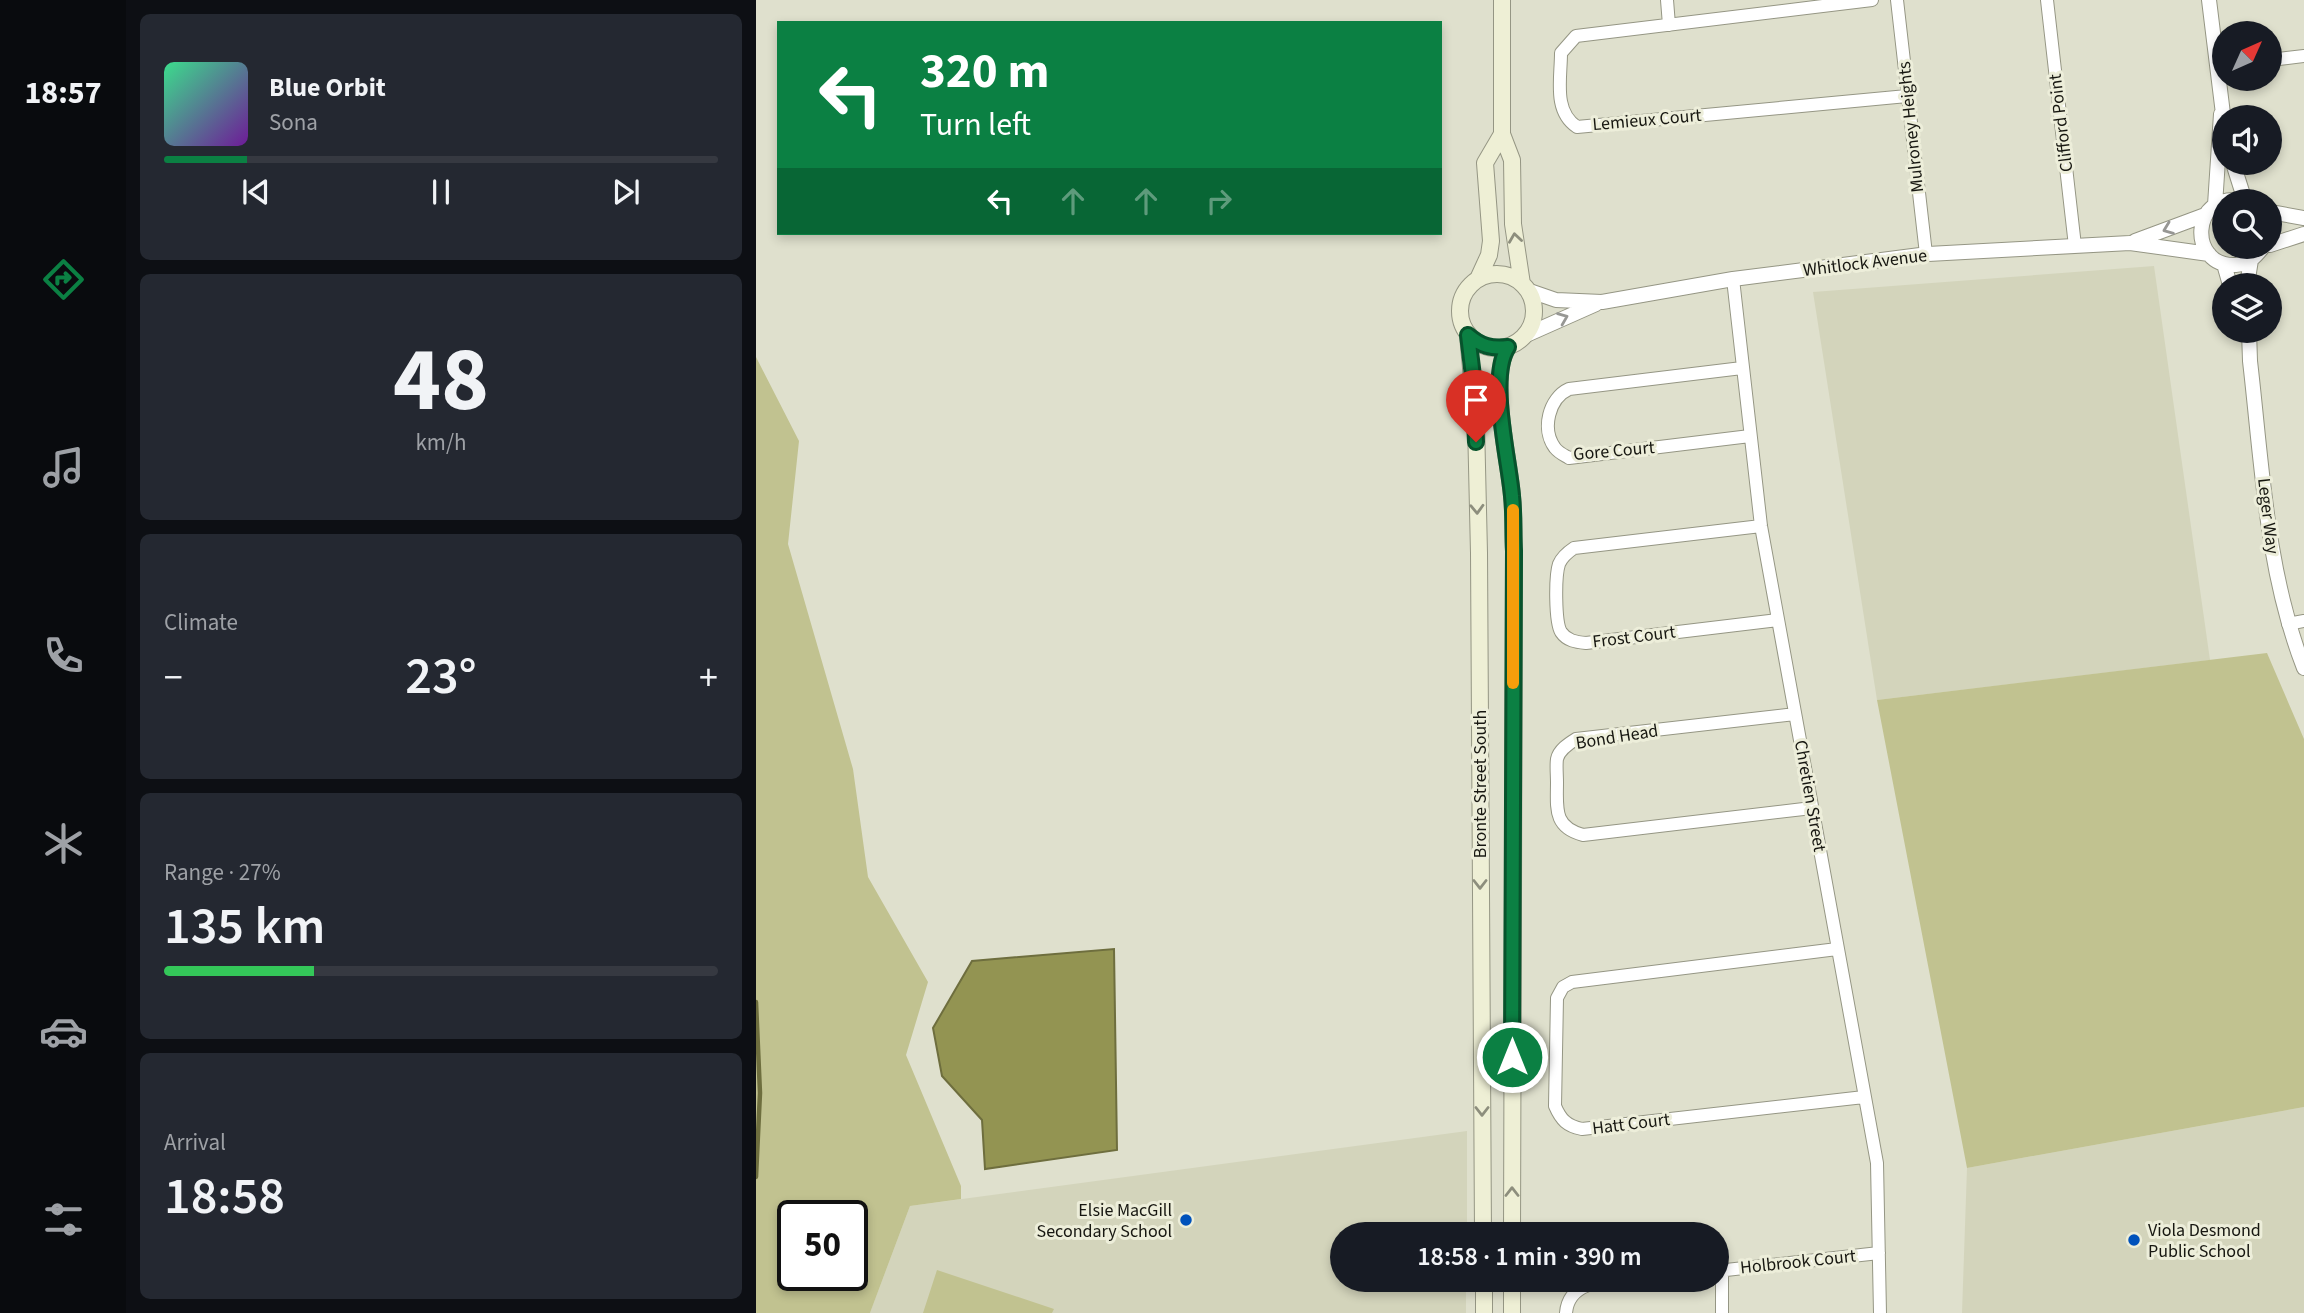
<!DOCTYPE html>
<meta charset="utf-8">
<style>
body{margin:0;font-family:"Source Sans 3",sans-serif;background:#242831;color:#f1f3f6;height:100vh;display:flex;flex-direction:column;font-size:26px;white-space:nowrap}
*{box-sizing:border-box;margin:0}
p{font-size:23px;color:#9ea1a6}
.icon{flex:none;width:38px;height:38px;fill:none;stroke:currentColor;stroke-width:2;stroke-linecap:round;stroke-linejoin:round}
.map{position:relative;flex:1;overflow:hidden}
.panel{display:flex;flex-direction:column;gap:14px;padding:14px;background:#0d0f14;width:630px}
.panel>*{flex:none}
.top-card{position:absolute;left:21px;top:21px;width:665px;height:214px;border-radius:0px;box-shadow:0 4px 10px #0003;background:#0b8043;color:#fff;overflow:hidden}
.needle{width:46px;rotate:45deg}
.fabs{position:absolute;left:1456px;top:21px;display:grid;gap:14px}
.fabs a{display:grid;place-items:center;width:70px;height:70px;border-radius:50%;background:#171b24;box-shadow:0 4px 10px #0003;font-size:35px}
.speed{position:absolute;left:21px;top:1200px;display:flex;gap:14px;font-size:35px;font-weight:700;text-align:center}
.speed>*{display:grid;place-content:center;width:91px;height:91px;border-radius:50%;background:#171b24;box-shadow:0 4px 10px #0003;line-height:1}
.speed .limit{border:4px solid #111;border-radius:10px;background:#fff;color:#111}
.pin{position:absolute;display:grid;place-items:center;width:60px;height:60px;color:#fff;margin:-72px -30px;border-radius:50% 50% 50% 0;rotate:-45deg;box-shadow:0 0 7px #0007}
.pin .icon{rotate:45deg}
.me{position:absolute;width:77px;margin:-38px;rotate:0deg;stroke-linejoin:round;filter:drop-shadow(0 0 5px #0008)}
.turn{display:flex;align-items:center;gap:24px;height:147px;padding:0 28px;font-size:32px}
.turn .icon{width:91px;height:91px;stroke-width:2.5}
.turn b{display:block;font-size:49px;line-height:60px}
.lanes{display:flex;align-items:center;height:66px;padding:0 28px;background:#0003;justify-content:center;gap:35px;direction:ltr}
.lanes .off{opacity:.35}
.big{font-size:52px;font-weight:600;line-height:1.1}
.panel .tile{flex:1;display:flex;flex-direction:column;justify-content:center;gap:10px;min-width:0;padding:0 24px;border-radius:10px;background:#242831}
.panel .dial{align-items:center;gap:0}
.dial b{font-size:91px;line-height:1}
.song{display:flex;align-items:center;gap:21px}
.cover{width:84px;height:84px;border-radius:10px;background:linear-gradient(135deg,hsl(150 70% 55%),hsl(280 70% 35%))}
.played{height:7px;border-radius:4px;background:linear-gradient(90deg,#0b8043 15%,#363941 15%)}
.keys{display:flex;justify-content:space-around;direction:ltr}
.heat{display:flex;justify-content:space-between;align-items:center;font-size:38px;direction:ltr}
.charge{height:10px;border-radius:5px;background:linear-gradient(90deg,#34c759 27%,#363941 0)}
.trip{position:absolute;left:574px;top:1222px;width:399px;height:70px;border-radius:35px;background:#171b24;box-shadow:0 4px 10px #0003;font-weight:600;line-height:70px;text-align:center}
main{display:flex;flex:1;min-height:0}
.dock{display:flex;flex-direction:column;width:126px;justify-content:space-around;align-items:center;background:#090b0e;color:#9ea1a6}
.dock .icon{width:49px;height:49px}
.dock .active{color:#0b8043}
.dock b{font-size:32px;color:#f1f3f6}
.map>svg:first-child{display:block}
</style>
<main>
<nav class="dock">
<b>18:57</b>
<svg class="icon active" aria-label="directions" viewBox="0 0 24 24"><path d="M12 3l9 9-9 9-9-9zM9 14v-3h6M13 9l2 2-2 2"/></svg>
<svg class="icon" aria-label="music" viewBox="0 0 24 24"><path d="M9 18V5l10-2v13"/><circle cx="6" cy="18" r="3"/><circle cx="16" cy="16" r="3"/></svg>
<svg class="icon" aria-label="phone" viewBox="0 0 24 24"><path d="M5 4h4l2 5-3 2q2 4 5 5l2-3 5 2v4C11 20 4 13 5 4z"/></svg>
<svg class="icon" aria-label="climate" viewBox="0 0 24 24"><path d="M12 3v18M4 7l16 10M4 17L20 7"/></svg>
<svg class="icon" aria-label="car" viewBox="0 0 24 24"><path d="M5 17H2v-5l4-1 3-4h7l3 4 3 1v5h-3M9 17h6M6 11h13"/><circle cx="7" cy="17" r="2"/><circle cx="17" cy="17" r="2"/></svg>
<svg class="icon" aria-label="filters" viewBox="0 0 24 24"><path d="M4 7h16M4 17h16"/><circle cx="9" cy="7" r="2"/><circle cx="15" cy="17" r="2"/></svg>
</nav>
<section class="panel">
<div class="tile">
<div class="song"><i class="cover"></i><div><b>Blue Orbit</b><p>Sona</p></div></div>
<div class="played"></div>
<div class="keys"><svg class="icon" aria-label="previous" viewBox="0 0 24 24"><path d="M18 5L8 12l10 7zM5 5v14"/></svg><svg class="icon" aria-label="pause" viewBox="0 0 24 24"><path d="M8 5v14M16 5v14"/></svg><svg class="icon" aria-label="next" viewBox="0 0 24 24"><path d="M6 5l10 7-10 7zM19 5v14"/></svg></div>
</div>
<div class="tile dial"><b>48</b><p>km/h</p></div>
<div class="tile"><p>Climate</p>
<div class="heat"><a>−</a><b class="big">23°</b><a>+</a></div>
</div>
<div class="tile"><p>Range · 27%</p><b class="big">135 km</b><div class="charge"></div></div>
<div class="tile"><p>Arrival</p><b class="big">18:58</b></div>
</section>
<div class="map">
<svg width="1548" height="1313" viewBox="0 0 1548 1313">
<rect width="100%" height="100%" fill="#dfe0cd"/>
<!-- built -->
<path fill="#d3d4bb" d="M1398 266 1454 660 1121 700 1057 292Z
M1548 1107V1313H1206L1211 1168Z
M711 1131V1234H586V1279H710V1313H114L154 1206Z"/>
<!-- green -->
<path fill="#c1c290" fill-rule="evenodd" d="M0 357 43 441 32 544 97 769 112 877 172 982 150 1055 205 1186V1199L154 1206 114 1313H0ZM96 1216V1276H37V1216Z
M1511 653 1548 739V1107L1211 1168 1121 700Z
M181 1270 298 1309 296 1313H167Z"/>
<!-- water -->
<path fill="#939452" stroke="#6e6e3e" stroke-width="2" d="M358 949 361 1150 229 1169 226 1120 186 1076 177 1028 216 961Z"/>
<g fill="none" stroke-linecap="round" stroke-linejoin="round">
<!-- stream -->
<path stroke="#6e6e3e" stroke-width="4.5" d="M0 1002 4 1093 0 1177"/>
<!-- minor casing -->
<g stroke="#959684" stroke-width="14">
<path id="minor" d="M911 0 913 25
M1116 0 820 36 805 53C805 79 797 111 821 127L1151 96
M1141 0 1170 254
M1291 0 1319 246
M1514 60 1548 56
M977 279 1005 526 1121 1163 1124 1313
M986 368 813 389C793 398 785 429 799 448 803 453 808 455 813 458L994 436
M1005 526 818 548C812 552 806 557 803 564 799 576 799 622 805 632 811 641 820 642 830 643L1022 620
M1532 624 1548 621
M1039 714 820 739C812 744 803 750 801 759 800 766 801 775 801 782 801 808 797 827 827 835L1056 808
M1081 949 816 982 807 987 801 998 799 1106C805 1120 811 1126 826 1129L1108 1097
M966 1270V1313
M961 1271 1123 1253
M810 1313C813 1277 856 1282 885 1279"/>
</g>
<!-- tertiary casing -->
<g stroke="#959684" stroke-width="16">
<path id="tertiary" d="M1453 0 1468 122
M1477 163 1489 201
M1488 201C1433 190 1432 268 1480 265 1493 264 1500 256 1507 247
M1459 205 1465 114
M1514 212 1548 218
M1379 241 1449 215
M1514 245 1548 234
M1468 264 1474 285
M1491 285 1495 260
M771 290 800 300 846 302 977 279 1172 254 1374 243 1453 254
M1493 331 1494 361C1506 464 1510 571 1548 668
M768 336 840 304"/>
</g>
<!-- secondary casing -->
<g stroke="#959684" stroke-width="18">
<path id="secondary" d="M746 0V134L756 160 757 224 766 284
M704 311a37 37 0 1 1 74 0a37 37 0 1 1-74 0Z
M722 279 733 255 735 241 729 163 746 134
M712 335 720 423 723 553 727 1234
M752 347C732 377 753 459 756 496 758 514 757 533 758 551L756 1234
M728 1279V1313
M756 1313V1279"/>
</g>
<!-- minor -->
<use href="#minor" stroke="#fff" stroke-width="12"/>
<!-- tertiary -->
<use href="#tertiary" stroke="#fff" stroke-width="14"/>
<!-- secondary -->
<use href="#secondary" stroke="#eeefd5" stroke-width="16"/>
</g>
<!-- one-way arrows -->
<defs><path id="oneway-chevron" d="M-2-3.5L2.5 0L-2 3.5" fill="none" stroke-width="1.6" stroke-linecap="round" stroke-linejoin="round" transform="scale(1.75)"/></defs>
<g stroke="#979794">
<use href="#oneway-chevron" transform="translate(1412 229) rotate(159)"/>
<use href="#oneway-chevron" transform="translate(807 318) rotate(-22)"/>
</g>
<g stroke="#8d8e7d">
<use href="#oneway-chevron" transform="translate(759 238) rotate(-98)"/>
<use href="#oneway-chevron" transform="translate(721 509) rotate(88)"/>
<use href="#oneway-chevron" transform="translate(724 884) rotate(90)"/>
<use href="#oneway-chevron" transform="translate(726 1111) rotate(90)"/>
<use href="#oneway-chevron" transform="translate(756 1192) rotate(-90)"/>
</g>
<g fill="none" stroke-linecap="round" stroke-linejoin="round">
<!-- route casing -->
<g stroke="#07532c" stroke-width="18">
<path id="route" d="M720 442 717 376 712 335C725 346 735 349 752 347 732 377 753 459 756 496 758 514 757 533 758 551L756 1057"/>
</g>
<!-- route -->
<use href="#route" stroke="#0b8043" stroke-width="12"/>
<!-- slow -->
<path stroke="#f59e0b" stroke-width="12" d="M757 510V683"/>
</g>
<!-- markers -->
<g fill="#0052bb" stroke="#edeeda" stroke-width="2.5">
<circle cx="430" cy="1220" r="7"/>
<circle cx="1378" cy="1240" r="7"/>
</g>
<g text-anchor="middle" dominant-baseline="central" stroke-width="6" stroke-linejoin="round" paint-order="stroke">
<!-- street labels -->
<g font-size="18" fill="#171711" stroke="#edeeda">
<text transform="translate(891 120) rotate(-5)">Lemieux Court</text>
<text transform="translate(1305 123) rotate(-97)">Clifford Point</text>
<text transform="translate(1155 127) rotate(-96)">Mulroney Heights</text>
<text transform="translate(1109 263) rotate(-7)">Whitlock Avenue</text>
<text transform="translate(858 451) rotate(-5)">Gore Court</text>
<text transform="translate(1512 516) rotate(83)">Leger Way</text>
<text transform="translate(878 637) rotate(-7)">Frost Court</text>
<text transform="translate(861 737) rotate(-9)">Bond Head</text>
<text transform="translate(724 784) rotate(-90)">Bronte Street South</text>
<text transform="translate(1054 796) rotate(80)">Chretien Street</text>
<text transform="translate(875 1124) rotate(-7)">Hatt Court</text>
<text transform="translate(1042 1262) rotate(-6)">Holbrook Court</text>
</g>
<!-- poi labels -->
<g font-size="18" fill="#171711" stroke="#edeeda" text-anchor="end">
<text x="416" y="1210">Elsie MacGill<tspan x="416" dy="21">Secondary School</tspan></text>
<text x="1392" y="1230" text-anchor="start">Viola Desmond<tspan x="1392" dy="21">Public School</tspan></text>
</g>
</g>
</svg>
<div class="fabs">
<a><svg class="needle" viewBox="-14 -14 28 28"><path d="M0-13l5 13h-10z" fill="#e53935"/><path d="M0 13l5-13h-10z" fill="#9ea1a6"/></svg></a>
<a><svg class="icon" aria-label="sound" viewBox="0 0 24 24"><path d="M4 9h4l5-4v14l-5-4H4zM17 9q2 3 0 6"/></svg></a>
<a><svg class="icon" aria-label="search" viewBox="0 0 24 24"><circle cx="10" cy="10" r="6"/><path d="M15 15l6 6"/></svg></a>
<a><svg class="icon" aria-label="layers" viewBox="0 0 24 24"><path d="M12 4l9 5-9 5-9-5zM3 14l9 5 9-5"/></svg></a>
</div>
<div class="speed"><div class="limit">50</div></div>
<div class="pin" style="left:720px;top:442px;background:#d93025"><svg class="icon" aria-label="arrive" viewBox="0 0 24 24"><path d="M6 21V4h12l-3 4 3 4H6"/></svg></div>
<svg class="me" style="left:756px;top:1057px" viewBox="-20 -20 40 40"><circle r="17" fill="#0b8043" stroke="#fff" stroke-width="3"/><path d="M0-11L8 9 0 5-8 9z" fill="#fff"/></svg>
<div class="trip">18:58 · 1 min · 390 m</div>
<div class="top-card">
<div class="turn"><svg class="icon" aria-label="left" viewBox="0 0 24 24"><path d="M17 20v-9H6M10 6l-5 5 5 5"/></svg><div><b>320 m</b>Turn left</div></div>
<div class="lanes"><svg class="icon" aria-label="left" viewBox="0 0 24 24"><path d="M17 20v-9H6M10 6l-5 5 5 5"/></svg><svg class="icon off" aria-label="ahead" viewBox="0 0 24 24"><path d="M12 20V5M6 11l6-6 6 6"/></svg><svg class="icon off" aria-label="ahead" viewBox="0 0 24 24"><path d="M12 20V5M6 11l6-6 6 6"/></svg><svg class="icon off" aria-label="right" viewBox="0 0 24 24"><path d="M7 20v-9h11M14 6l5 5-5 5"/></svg></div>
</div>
</div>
</main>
